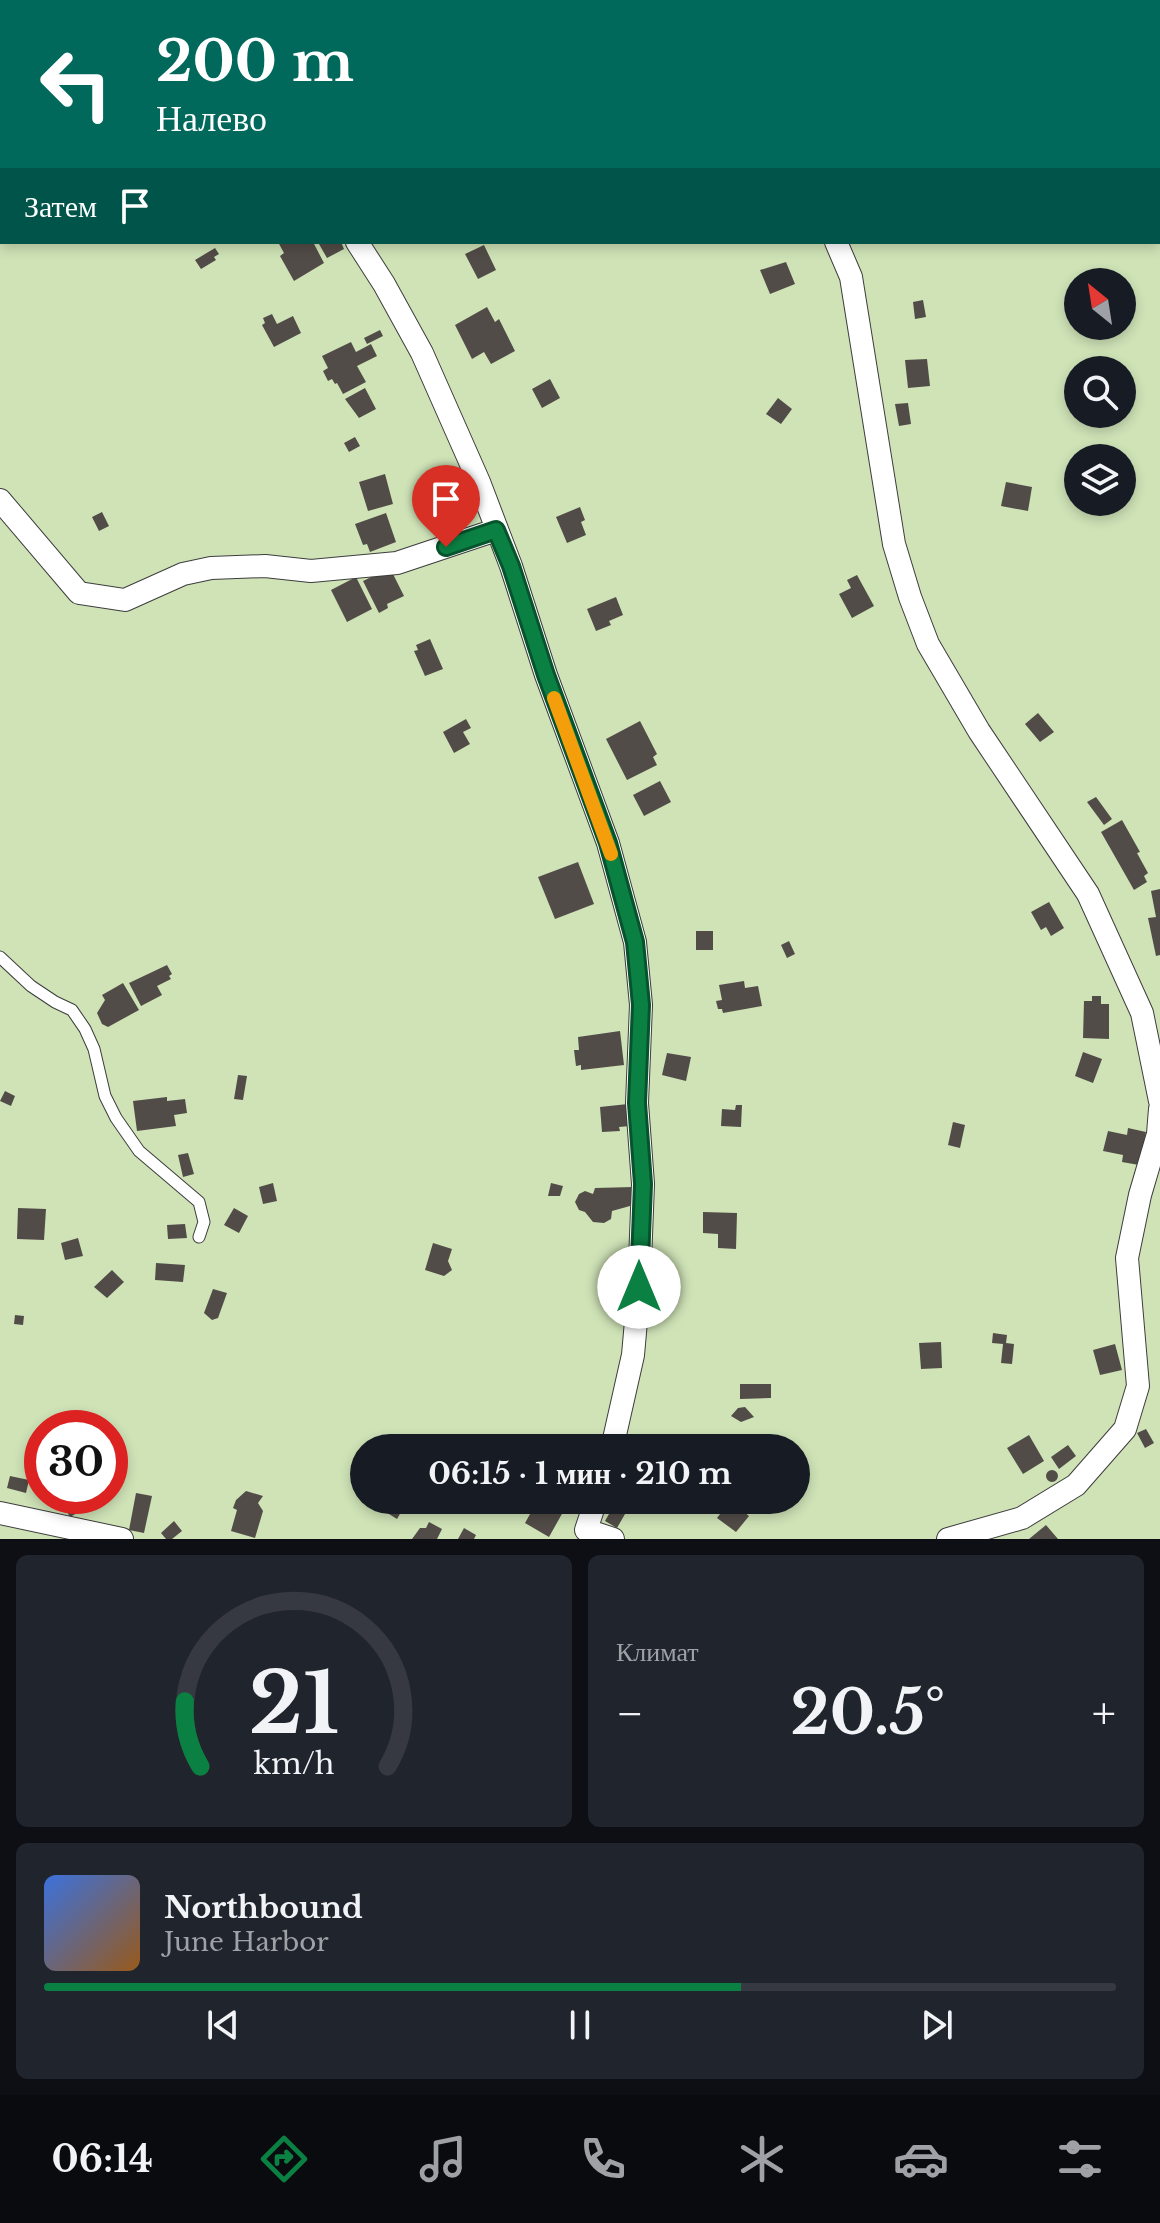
<!DOCTYPE html>
<html lang="ru">
<meta charset="utf-8">
<style>
body{margin:0;font-family:"Libre Baskerville",serif;background:#20242c;color:#f1f3f6;height:100vh;display:flex;flex-direction:column;font-size:30px;white-space:nowrap}
*{box-sizing:border-box;margin:0}
p{font-size:26px;color:#9ea1a6}
.icon{flex:none;width:44px;height:44px;fill:none;stroke:currentColor;stroke-width:2;stroke-linecap:round;stroke-linejoin:round}
.map{position:relative;height:1539px;overflow:hidden}
.drawer{display:flex;flex-direction:column;gap:16px;padding:16px;background:#0d0f14;flex:1}
.drawer>*{flex:none}
.guide{position:absolute;left:0px;top:0px;width:1160px;height:244px;box-shadow:0 4px 12px #0003;background:#00695c;color:#fff;overflow:hidden}
.needle{width:52px;rotate:330deg}
.buttons{position:absolute;left:1064px;top:268px;display:grid;gap:16px}
.buttons a{display:grid;place-items:center;width:72px;height:72px;border-radius:50%;background:#171b24;box-shadow:0 4px 12px #0003;font-size:40px}
.speed{position:absolute;left:24px;top:1410px;display:flex;gap:16px;font-size:40px;font-weight:700;text-align:center}
.speed>*{display:grid;place-content:center;width:104px;height:104px;border-radius:50%;background:#171b24;box-shadow:0 4px 12px #0003;line-height:1}
.speed .limit{border:12px solid #d22;background:#fff;color:#111}
.pin{position:absolute;display:grid;place-items:center;width:68px;height:68px;color:#fff;margin:-82px -34px;border-radius:50% 50% 50% 0;rotate:-45deg;box-shadow:0 0 8px #0007}
.pin .icon{rotate:45deg}
.me{position:absolute;width:88px;margin:-44px;rotate:0deg;stroke-linejoin:round;filter:drop-shadow(0 0 6px #0008)}
.turn{display:flex;align-items:center;gap:28px;height:168px;padding:0 24px;font-size:36px}
.turn .icon{width:104px;height:104px;stroke-width:2.5}
.turn b{display:block;font-size:56px;line-height:68px}
.then{display:flex;align-items:center;height:76px;padding:0 24px;background:#0003;gap:16px;font-size:30px}
.big{font-size:60px;font-weight:800;line-height:1.1}
.drawer .tile{flex:1;display:flex;flex-direction:column;justify-content:center;gap:12px;min-width:0;padding:0 28px;border-radius:12px;background:#20242c}
.drawer .dial{align-items:center;gap:0}
.dial svg{height:208px;overflow:visible;fill:none;stroke:#363941;stroke-width:7;stroke-linecap:round;text-anchor:middle}
.dial text{fill:#f1f3f6;stroke:none}
.song{display:flex;align-items:center;gap:24px}
.cover{width:96px;height:96px;border-radius:12px;background:linear-gradient(135deg,hsl(220 70% 55%),hsl(30 70% 35%))}
.played{height:8px;border-radius:4px;background:linear-gradient(90deg,#0b8043 65%,#363941 65%)}
.keys{display:flex;justify-content:space-around;direction:ltr}
.heat{display:flex;justify-content:space-between;align-items:center;font-size:44px;direction:ltr}
.drawer .tiles{flex:1;display:grid;gap:16px;grid-template-columns:1fr 1fr}
.tile:last-child{grid-column:span 2}
.trip{position:absolute;left:350px;top:1434px;width:460px;height:80px;border-radius:40px;background:#171b24;box-shadow:0 4px 12px #0003;font-weight:800;line-height:80px;text-align:center}
.tabs{display:flex;height:128px;justify-content:space-around;align-items:center;background:#090b0e;color:#9ea1a6}
.tabs .icon{width:56px;height:56px}
.tabs .current{color:#0b8043}
.tabs b{font-size:36px;color:#f1f3f6}
.map>svg:first-child{display:block}
</style>
<div class="map">
<svg width="1160" height="1539" viewBox="0 0 1160 1539">
<rect width="100%" height="100%" fill="#fdf9ea"/>
<!-- green -->
<path fill="#cfe3b7" fill-rule="evenodd" d="M0 0H1160V1539H0ZM2 2H1158V242H2ZM1078 282H1122V326H1078ZM1078 370H1122V414H1078ZM1078 458H1122V502H1078ZM42 1428H110V1496H42ZM364 1448H796V1500H364Z"/>
<!-- building -->
<path fill="#524c48" d="M278 242H313L324 263 294 281 280 256 284 253Z
M323 242H341L344 249 327 258 319 244Z
M484 245 496 270 478 279 465 254Z
M215 248 219 254 214 257 216 260 201 269 195 260Z
M786 262 795 284 770 294 760 270Z
M923 300 926 317 915 319 913 302Z
M487 307 495 322 499 319 515 351 491 364 484 352 472 359 455 325Z
M272 314 277 324 293 316 301 333 274 347 262 325 265 323 263 318Z
M380 330 383 336 367 344 364 338Z
M351 342 356 352 371 344 377 356 357 366 366 382 343 394 337 383 335 384 332 379 328 381 323 371 328 368 322 356Z
M927 359 930 386 908 388 905 360Z
M550 379 560 398 542 408 532 389Z
M365 388 376 409 359 418 345 399Z
M778 398 792 409 781 424 766 414Z
M908 403 911 424 899 426 895 404Z
M355 437 360 446 349 452 344 443Z
M385 474 393 504 368 511 359 482Z
M1006 482 1032 487 1028 511 1001 506Z
M580 507 585 520 581 522 586 535 567 543 556 517Z
M102 512 109 526 99 531 92 517Z
M386 513 396 542 370 552 367 544 363 545 355 524Z
M390 568 404 596 387 604 388 608 379 613 363 581Z
M857 575 874 606 852 618 839 594 851 588 847 580Z
M356 577 372 609 347 622 331 590Z
M616 597 623 615 609 621 611 625 596 631 587 609Z
M430 639 443 669 425 676 414 651 418 650 416 645Z
M1038 713 1054 732 1040 742 1025 724Z
M466 719 471 728 463 732 470 744 454 753 443 732Z
M640 721 657 754 653 757 657 765 627 780 606 739Z
M660 781 671 802 644 816 633 795Z
M1096 797 1112 819 1104 825 1087 802Z
M1122 820 1140 852 1137 853 1148 873 1144 876 1147 882 1134 890 1101 832Z
M578 862 594 904 555 919 538 877Z
M1160 889V955L1156 956 1148 918 1156 917 1151 891Z
M1049 902 1064 928 1051 936 1046 927 1041 930 1031 912Z
M696 931H713V950H696Z
M789 941 795 954 787 958 781 945Z
M167 965 172 974 169 976 171 979 157 986 162 995 141 1006 129 983Z
M744 981 745 988 758 986 762 1006 723 1013 722 1009H718L716 1001 722 1000 719 985Z
M123 983 139 1010 108 1027 102 1024 97 1013 105 1000 102 995Z
M1092 996H1101V1004H1109V1039L1083 1038 1084 1001H1092Z
M620 1031 624 1065 581 1070V1065L576 1066 574 1050H579L578 1037Z
M1083 1052 1102 1059 1093 1083 1075 1076Z
M667 1053 691 1057 686 1081 662 1075Z
M238 1075 247 1076 243 1100 234 1099Z
M5 1091 15 1096 11 1106 0 1101Z
M167 1097V1101L185 1099 187 1113 174 1115 176 1126 137 1131 133 1101Z
M628 1104 630 1126 619 1127 620 1131 602 1132 600 1107Z
M736 1105H742L741 1127 721 1126 722 1109 735 1110Z
M953 1122 965 1125 960 1148 948 1145Z
M1128 1128 1146 1132 1139 1165 1122 1162 1123 1155 1103 1151 1108 1131 1127 1135Z
M188 1153 194 1174 183 1177 178 1155Z
M273 1183 277 1201 263 1204 259 1187Z
M551 1183 563 1186 560 1196H548Z
M633 1187 634 1198 630 1206 612 1211 611 1219 604 1223 593 1222 585 1212 579 1210 575 1202 579 1194 585 1191 593 1194 595 1188Z
M18 1208 46 1209 44 1240 17 1239Z
M234 1208 248 1216 239 1233 224 1225Z
M703 1212 737 1213 736 1249 718 1248V1234L703 1233Z
M185 1224 187 1238 168 1239 167 1225Z
M78 1238 83 1256 65 1260 61 1243Z
M433 1243 452 1249 448 1261 452 1270 444 1276 425 1270Z
M156 1263 185 1265 183 1282 155 1280Z
M112 1270 124 1282 107 1298 94 1287Z
M213 1289 227 1293 218 1318 212 1320 204 1313Z
M15 1315 24 1316 23 1325 14 1324Z
M993 1333 1007 1335 1006 1343 1014 1344 1012 1364 1001 1363 1003 1344 992 1343Z
M941 1342 942 1368 921 1369 919 1343Z
M1115 1344 1122 1370 1100 1375 1093 1350Z
M740 1384H771V1398L740 1399Z
M745 1407 754 1417 741 1422 731 1416 738 1408Z
M1146 1429 1154 1443 1145 1448 1137 1433Z
M1029 1435 1044 1461 1023 1474 1007 1448Z
M634 1441 647 1448H630Z
M1068 1445 1076 1456 1059 1469 1051 1457Z
M1046 1476a6 6 0 1 1 12 0a6 6 0 1 1-12 0Z
M10 1476 29 1480 26 1493 7 1488Z
M246 1491 263 1496 258 1503 263 1511 255 1538 231 1531 237 1510 233 1508 236 1500Z
M136 1493 152 1496 144 1533 129 1530Z
M58 1496H79L86 1508 70 1517Z
M386 1500H408L397 1519 381 1509Z
M538 1500 563 1512 549 1537 525 1523Z
M617 1500H633L617 1528 605 1521Z
M730 1501 749 1516 736 1532 717 1518Z
M174 1521 182 1531 172 1539H166L161 1533Z
M429 1522 442 1529 437 1539H412L420 1528H426Z
M1046 1525 1058 1539H1029Z
M464 1528 476 1535 474 1539H458Z"/>
<g fill="none" stroke-linecap="round" stroke-linejoin="round">
<!-- service casing -->
<g stroke="#3d3d3d" stroke-width="13">
<path id="service" d="M0 957 31 986 55 1002 72 1010 85 1029 94 1049 105 1096 116 1118 139 1151 199 1202 204 1222 199 1237"/>
</g>
<!-- minor casing -->
<g stroke="#3d3d3d" stroke-width="24">
<path id="minor" d="M176 0 178 2
M679 0 681 2
M890 0 893 2
M1100 0 1102 2
M1158 60 1160 62
M1158 180 1160 182
M357 242 384 284 422 353 479 482 511 566 546 675 608 843 635 942 641 1005 637 1103 643 1184 639 1287 633 1355 612 1448
M836 242 851 277 894 544 910 597 928 644 979 731 1088 894 1142 1013 1160 1101
M0 500 79 593 125 600 183 574 211 568 265 566 311 571 397 563 496 530
M596 1500 586 1530 613 1539
M0 1513 122 1539
M948 1539 1022 1518 1076 1485 1125 1429 1138 1386 1127 1258 1140 1195 1158 1134 1160 1109"/>
</g>
<!-- service -->
<use href="#service" stroke="#fff" stroke-width="11"/>
<!-- minor -->
<use href="#minor" stroke="#fff" stroke-width="22"/>
</g>
<g fill="none" stroke-linecap="round" stroke-linejoin="round">
<!-- route casing -->
<g stroke="#07532c" stroke-width="20">
<path id="route" d="M446 547 496 530 511 566 546 675 608 843 635 942 641 1005 637 1103 643 1184 639 1287"/>
</g>
<!-- route -->
<use href="#route" stroke="#0b8043" stroke-width="14"/>
<!-- slow -->
<path stroke="#f59e0b" stroke-width="14" d="M554 698 611 854"/>
</g>
</svg>
<div class="buttons">
<a><svg class="needle" viewBox="-14 -14 28 28"><path d="M0-13l5 13h-10z" fill="#e53935"/><path d="M0 13l5-13h-10z" fill="#9ea1a6"/></svg></a>
<a><svg class="icon" aria-label="search" viewBox="0 0 24 24"><circle cx="10" cy="10" r="6"/><path d="M15 15l6 6"/></svg></a>
<a><svg class="icon" aria-label="layers" viewBox="0 0 24 24"><path d="M12 4l9 5-9 5-9-5zM3 14l9 5 9-5"/></svg></a>
</div>
<div class="speed"><div class="limit">30</div></div>
<div class="pin" style="left:446px;top:547px;background:#d93025"><svg class="icon" aria-label="arrive" viewBox="0 0 24 24"><path d="M6 21V4h12l-3 4 3 4H6"/></svg></div>
<svg class="me" style="left:639px;top:1287px" viewBox="-20 -20 40 40"><circle r="19" fill="#fff"/><path d="M0-13L10 11 0 6-10 11z" fill="#0b8043"/></svg>
<div class="trip">06:15 · 1 мин · 210 m</div>
<div class="guide">
<div class="turn"><svg class="icon" aria-label="left" viewBox="0 0 24 24"><path d="M17 20v-9H6M10 6l-5 5 5 5"/></svg><div><b>200 m</b>Налево</div></div>
<div class="then">Затем<svg class="icon" aria-label="arrive" viewBox="0 0 24 24"><path d="M6 21V4h12l-3 4 3 4H6"/></svg></div>
</div>
</div>
<section class="drawer">
<div class="tiles">
<div class="tile dial"><svg viewBox="0 0 100 80">
<path d="M14 69A42 42 0 1 1 86 69"/>
<path d="M14 69A42 42 0 0 1 8 44" stroke="#0b8043"/>
<text x="50" y="56" font-size="32" font-weight="700">21</text>
<text x="50" y="72" font-size="11">km/h</text>
</svg></div>
<div class="tile"><p>Климат</p>
<div class="heat"><a>−</a><b class="big">20.5°</b><a>+</a></div>
</div>
<div class="tile">
<div class="song"><i class="cover"></i><div><b>Northbound</b><p>June Harbor</p></div></div>
<div class="played"></div>
<div class="keys"><svg class="icon" aria-label="previous" viewBox="0 0 24 24"><path d="M18 5L8 12l10 7zM5 5v14"/></svg><svg class="icon" aria-label="pause" viewBox="0 0 24 24"><path d="M8 5v14M16 5v14"/></svg><svg class="icon" aria-label="next" viewBox="0 0 24 24"><path d="M6 5l10 7-10 7zM19 5v14"/></svg></div>
</div>
</div>
</section>
<nav class="tabs">
<b>06:14</b>
<svg class="icon current" aria-label="directions" viewBox="0 0 24 24"><path d="M12 3l9 9-9 9-9-9zM9 14v-3h6M13 9l2 2-2 2"/></svg>
<svg class="icon" aria-label="music" viewBox="0 0 24 24"><path d="M9 18V5l10-2v13"/><circle cx="6" cy="18" r="3"/><circle cx="16" cy="16" r="3"/></svg>
<svg class="icon" aria-label="phone" viewBox="0 0 24 24"><path d="M5 4h4l2 5-3 2q2 4 5 5l2-3 5 2v4C11 20 4 13 5 4z"/></svg>
<svg class="icon" aria-label="climate" viewBox="0 0 24 24"><path d="M12 3v18M4 7l16 10M4 17L20 7"/></svg>
<svg class="icon" aria-label="car" viewBox="0 0 24 24"><path d="M5 17H2v-5l4-1 3-4h7l3 4 3 1v5h-3M9 17h6M6 11h13"/><circle cx="7" cy="17" r="2"/><circle cx="17" cy="17" r="2"/></svg>
<svg class="icon" aria-label="filters" viewBox="0 0 24 24"><path d="M4 7h16M4 17h16"/><circle cx="9" cy="7" r="2"/><circle cx="15" cy="17" r="2"/></svg>
</nav>
